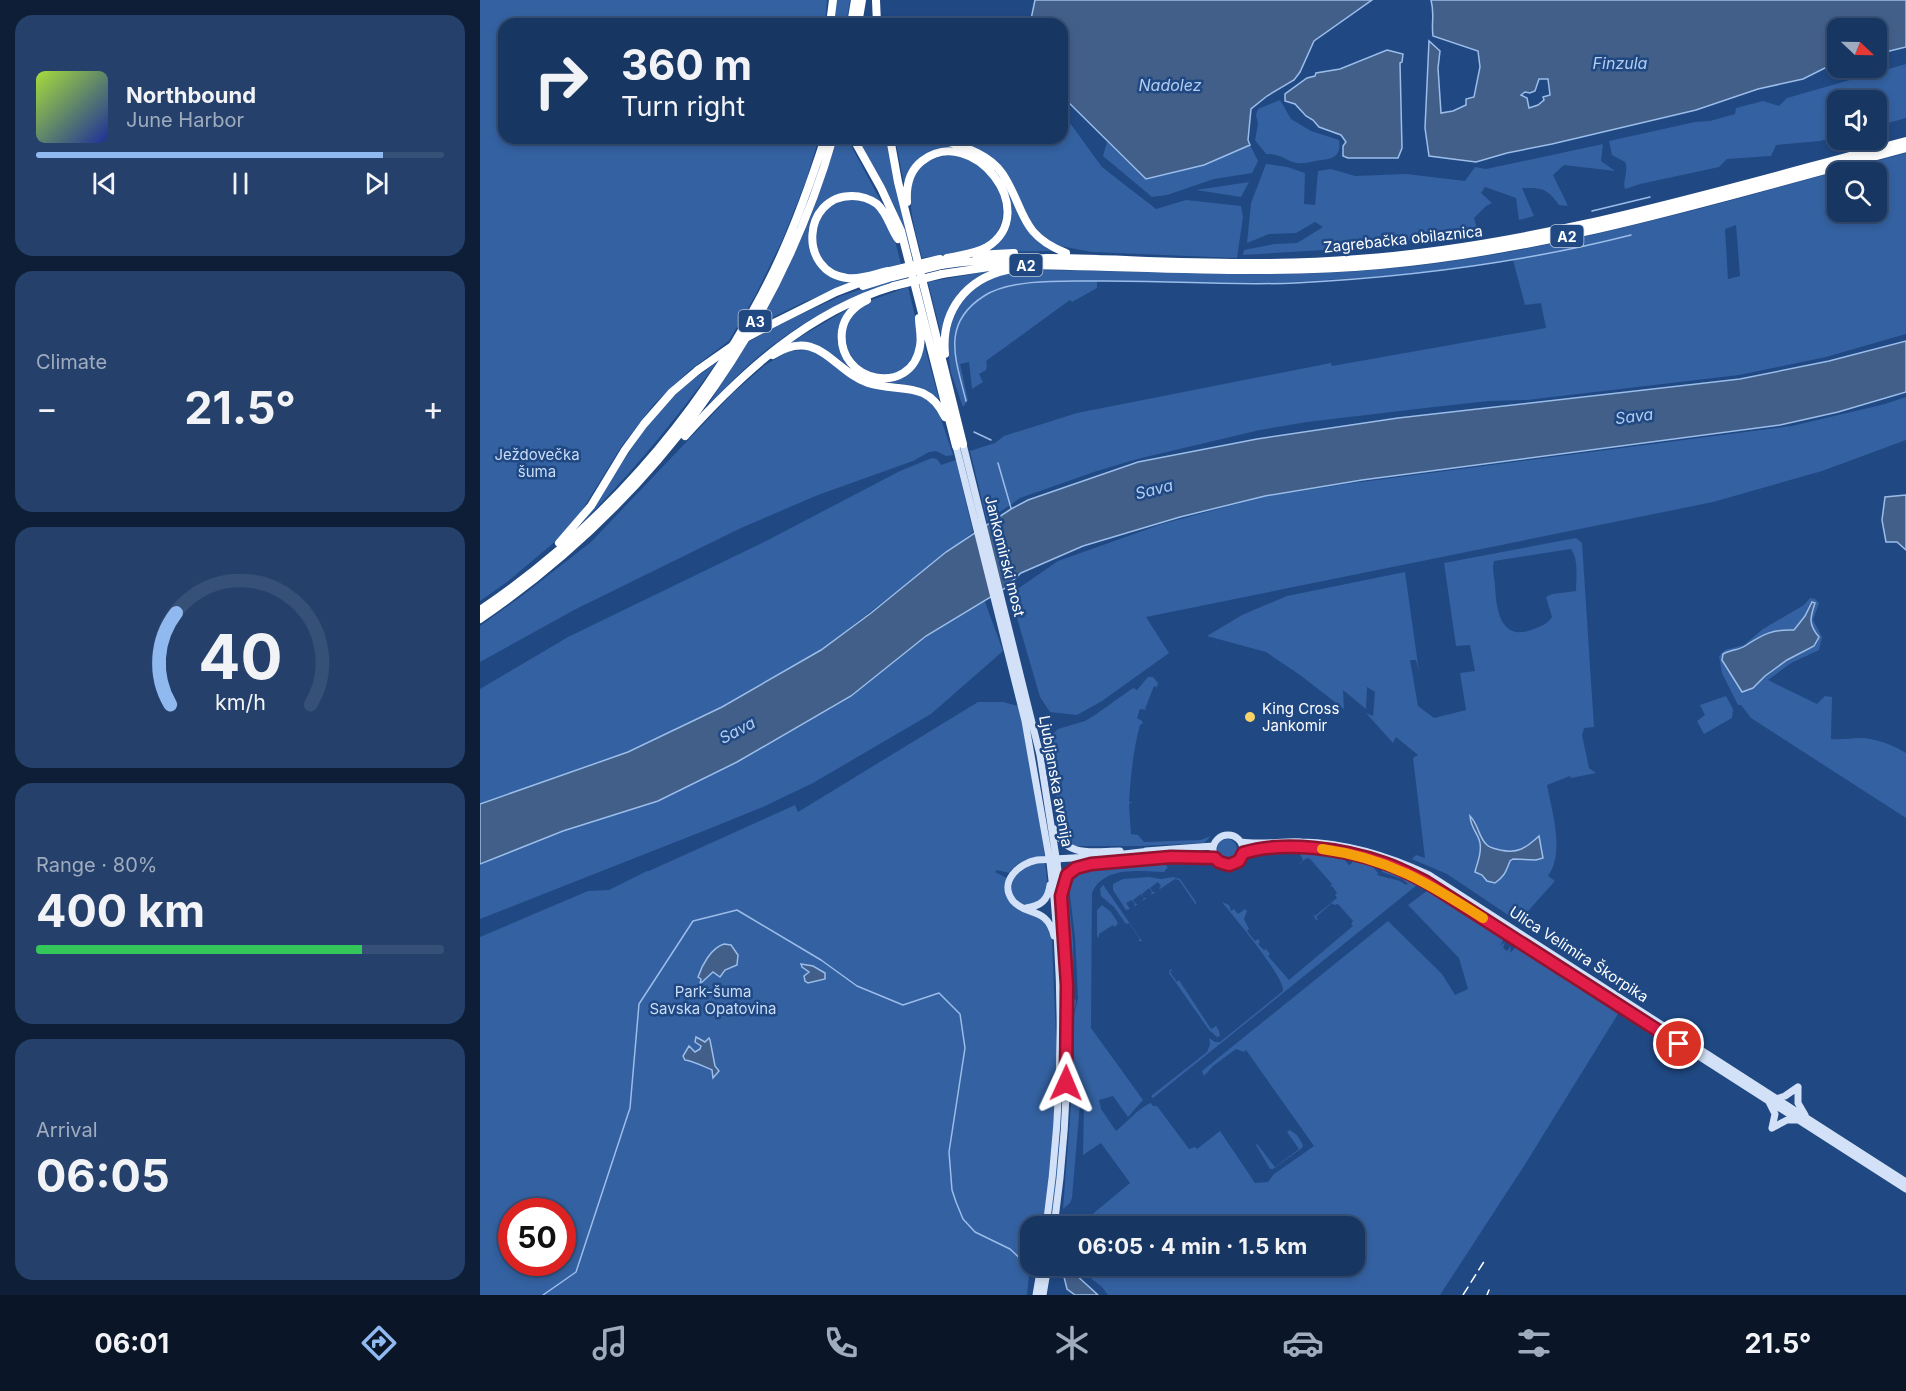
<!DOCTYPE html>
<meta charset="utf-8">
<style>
body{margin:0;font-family:Inter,sans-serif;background:#25416b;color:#f1f3f6;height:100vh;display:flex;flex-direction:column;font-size:22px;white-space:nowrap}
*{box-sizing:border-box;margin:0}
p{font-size:20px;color:#9fabbe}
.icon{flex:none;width:33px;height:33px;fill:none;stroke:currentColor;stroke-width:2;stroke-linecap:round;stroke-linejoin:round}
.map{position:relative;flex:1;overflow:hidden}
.side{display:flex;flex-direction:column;gap:15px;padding:15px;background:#0d1e36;width:480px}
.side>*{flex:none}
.banner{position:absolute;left:18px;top:18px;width:570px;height:126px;border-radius:18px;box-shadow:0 3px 9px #0003,0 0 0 2px #365077;background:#183662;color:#f1f3f6;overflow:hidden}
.needle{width:39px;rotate:112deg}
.tools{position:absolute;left:1347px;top:18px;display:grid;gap:12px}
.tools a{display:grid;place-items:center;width:60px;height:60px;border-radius:12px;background:#183662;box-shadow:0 3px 9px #0003,0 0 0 2px #365077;font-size:30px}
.speed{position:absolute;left:18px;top:1198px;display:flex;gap:12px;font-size:30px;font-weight:700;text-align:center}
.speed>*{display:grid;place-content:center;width:78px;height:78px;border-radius:50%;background:#183662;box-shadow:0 3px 9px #0003,0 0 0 2px #365077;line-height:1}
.speed .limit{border:9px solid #d22;background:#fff;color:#111}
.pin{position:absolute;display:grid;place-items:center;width:51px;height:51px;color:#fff;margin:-26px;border:3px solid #fff;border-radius:50%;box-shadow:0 2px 6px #0007}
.me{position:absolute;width:66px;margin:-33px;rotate:1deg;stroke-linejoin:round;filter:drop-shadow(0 0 4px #0008)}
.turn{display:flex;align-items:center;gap:21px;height:126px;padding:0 24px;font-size:27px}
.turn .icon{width:78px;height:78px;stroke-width:2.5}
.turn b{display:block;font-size:42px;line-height:51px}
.big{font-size:45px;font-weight:700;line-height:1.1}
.side .tile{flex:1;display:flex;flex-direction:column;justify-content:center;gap:9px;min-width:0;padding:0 21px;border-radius:18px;background:#25416b}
.side .dial{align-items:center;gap:0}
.dial svg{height:156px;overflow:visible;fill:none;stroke:#365077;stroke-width:7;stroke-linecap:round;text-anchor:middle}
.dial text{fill:#f1f3f6;stroke:none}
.song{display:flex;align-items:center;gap:18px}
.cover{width:72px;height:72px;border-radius:9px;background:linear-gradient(135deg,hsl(80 70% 55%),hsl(230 70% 35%))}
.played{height:6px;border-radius:3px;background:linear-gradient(90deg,#90b9f0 85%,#365077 85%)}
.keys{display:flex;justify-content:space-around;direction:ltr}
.heat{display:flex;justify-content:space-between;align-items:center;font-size:33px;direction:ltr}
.charge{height:9px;border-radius:4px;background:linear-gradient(90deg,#34c759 80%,#365077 0)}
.trip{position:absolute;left:540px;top:1216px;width:345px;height:60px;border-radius:18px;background:#183662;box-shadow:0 3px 9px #0003,0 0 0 2px #365077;font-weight:700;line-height:60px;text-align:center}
.tabs{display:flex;height:96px;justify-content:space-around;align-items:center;background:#0a1627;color:#9fabbe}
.tabs .icon{width:42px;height:42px}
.tabs .current{color:#90b9f0}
.tabs b{font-size:27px;color:#f1f3f6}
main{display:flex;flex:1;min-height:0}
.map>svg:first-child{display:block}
</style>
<main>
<section class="side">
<div class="tile">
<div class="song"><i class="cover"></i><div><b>Northbound</b><p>June Harbor</p></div></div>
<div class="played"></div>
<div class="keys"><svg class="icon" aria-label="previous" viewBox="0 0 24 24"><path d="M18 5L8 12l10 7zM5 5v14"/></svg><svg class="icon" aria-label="pause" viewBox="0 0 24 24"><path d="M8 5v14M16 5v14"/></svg><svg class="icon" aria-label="next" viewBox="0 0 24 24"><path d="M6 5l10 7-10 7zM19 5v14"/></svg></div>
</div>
<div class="tile"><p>Climate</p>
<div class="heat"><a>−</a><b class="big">21.5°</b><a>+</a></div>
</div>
<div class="tile dial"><svg viewBox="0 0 100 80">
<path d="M14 69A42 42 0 1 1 86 69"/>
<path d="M14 69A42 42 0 0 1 17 22" stroke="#90b9f0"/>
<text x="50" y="56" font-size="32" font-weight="700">40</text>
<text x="50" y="72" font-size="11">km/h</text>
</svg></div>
<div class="tile"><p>Range · 80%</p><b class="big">400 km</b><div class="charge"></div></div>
<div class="tile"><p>Arrival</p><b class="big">06:05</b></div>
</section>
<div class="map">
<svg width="1426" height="1295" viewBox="0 0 1426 1295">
<rect width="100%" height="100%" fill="#204883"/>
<!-- green -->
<path fill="#3461a1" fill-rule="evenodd" d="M0 0H347L345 24H24V138H339L326 181 302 241 275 296 249 341 210 370 174 404 141 447 101 512 77 540 27 582 0 601Z
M356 0H370L366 24H353Z
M1426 64V118L1397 126 1396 100H1358L1357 137 1340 141 1296 145 1291 156 1247 159 1239 167 1160 184 1145 189C1142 180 1149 172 1145 162L1132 155 1129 141 1215 122 1230 121 1255 114 1256 108 1283 101 1299 106 1307 98Z
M800 100 811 119 831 131 859 140C862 159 850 159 836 161 830 162 823 164 817 163 805 161 801 153 786 154L775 140 778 124 776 115 778 109Z
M582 112 622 167 676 209 706 200 761 206 763 217 757 258 611 252 576 245 566 239 548 220 525 174 466 138H582Z
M358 138H367L407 213C396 207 381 194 369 193 361 193 354 197 347 201 325 215 324 243 337 263L380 280 324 302 279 324 325 231Z
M378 138H406L433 260 416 209Z
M415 138H449L489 152C447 150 448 149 424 184Z
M627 142 666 179 724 165 770 145 778 161 772 173 734 179 687 195 672 197 623 156Z
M1123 144 1121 161 1135 171 1084 165 1073 175 1088 206 1079 205C1067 188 1062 188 1042 188L1054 216 1039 220 1036 198 1005 187 1001 193 1012 203 1006 206 994 218 998 233 965 236 876 248 763 255 764 250 794 244 817 243 843 227 835 222 816 233 789 234 767 243 771 203 786 164 807 167 825 173 824 204 835 205 838 171 851 169 875 176 926 174 985 181 995 167 1006 169Z
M1426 153V334L1346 357 1259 375 1047 400 1009 401 954 407 827 422 780 430 657 459 614 472 540 498 507 521 490 451 515 443 524 436 597 413 851 363 852 366 1066 328 1061 303 1045 305 1033 260 924 275 798 283 617 281V288L592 302 590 300 506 361 507 365 506 370 499 374 503 382 492 389 489 362 480 364 488 400 483 407 471 373 467 345 474 311 496 285 528 272 551 270C669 270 786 280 904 269 1082 253 1254 198 1426 153ZM1358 172H1396V212H1358ZM1256 225 1260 276 1248 279 1245 229Z
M475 155C485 158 497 161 505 169 524 189 533 225 506 243 491 252 460 255 442 258 432 216 410 157 475 155Z
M511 166 524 183 547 230 575 251 501 252 524 231 526 190Z
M769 182 761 197 716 190Z
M377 198 397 208 414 237 421 264C405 268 386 276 370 275 346 273 331 251 335 228 337 220 346 211 351 204Z
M509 271C475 287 469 304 462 338L448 282Z
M425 278C370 295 315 324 271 363 256 376 242 392 228 405L268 342 304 322 361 296 391 286Z
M428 287 437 324V351L425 369 412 375 386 372 368 355 365 330 372 315 386 302Z
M371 307 359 337 384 377 427 373 443 340 459 399 449 392 436 386 387 379 346 350 305 346Z
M328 350 337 352 371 377 429 391 446 398 459 413 473 455 466 456 456 451 449 452 433 461 338 495 261 528 94 610 0 662V626L43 595 111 542 252 394 285 365 309 351Z
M237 362C197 419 153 471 104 521L169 422 199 390Z
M1426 397V440L1342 471 1233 502 666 617 689 653 622 701 597 715 570 712 560 697 530 594 578 561 682 524 783 497 866 484 1312 426 1405 404Z
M452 458 457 459 461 465 476 460 493 532 341 650 285 683 242 707 148 752 0 804V689L88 637 286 541 420 471Z
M1096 538 1102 543 1114 727 1104 728 1102 735 1109 768 1116 773 1091 778 1090 776 1067 785C1072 812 1085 852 1068 876L1075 881 1040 920 1037 921 967 874 932 859 936 855 945 858 933 758 938 755 916 737 913 743 886 713 893 716 895 692 887 687 886 709 863 690 864 709 820 675 786 652 727 636 762 615 807 596 925 572 939 672 936 660H930L938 706 954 718 986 710 980 673 995 671 990 645 976 646 964 563ZM1091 549C1099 560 1096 578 1096 591L1072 594 1066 597 1072 617C1066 625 1063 625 1054 629 1020 643 1016 609 1015 584 1014 576 1012 569 1014 561Z
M1330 598 1335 599 1339 603 1333 620 1342 637 1339 650 1311 663 1288 680 1337 704 1345 696 1352 697 1351 739C1361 740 1370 738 1380 738 1395 738 1413 745 1426 753V818L1271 718 1261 705H1258L1242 673 1239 656 1245 650 1264 645 1283 629 1324 605Z
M504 599 523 651 451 714 333 783 285 806 231 828 0 919V864L83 831 178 801 257 762 371 696 446 636Z
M668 677H673L678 683 677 687 674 686 665 709 668 710 660 709 657 718 662 721 663 723 660 725C653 750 651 775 649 802H652L649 804 651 834 658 835 664 842 721 840 731 836 724 843 660 846H593L585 841 580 831 568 739 578 729 605 721 615 715 653 688 657 690Z
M1246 696 1253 709 1252 718 1224 734 1217 721 1225 715 1220 705Z
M498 702H523L538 706 550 760 565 857C550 858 538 860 529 873L517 870 515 872 527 878V893L565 921 572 941 576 1039V1078L573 1130 564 1227H550V1263L547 1295H0V937L108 891 129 890 167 871H169L315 805 318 812ZM32 1212H82V1263H32Z
M737 849a10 10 0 1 1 20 0a10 10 0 1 1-20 0Z
M805 852 861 856 869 865 872 863V858C886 861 889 862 898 873L897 875 920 881 926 885 928 884 922 879 902 872V867L937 885 673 1098 671 1096 727 1052 730 1044 729 1038 735 1042H740L803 991C805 977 754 917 742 902L749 905 751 911 754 909 758 914 765 909 767 911 764 919 769 929 767 931 775 941 778 939 780 942 778 944 784 950 786 949 790 954 788 956 809 980 873 926 871 924 873 921 858 904 854 905 852 903 836 917 838 919 836 920 833 914 835 916 857 898 855 895 857 893 852 886 850 888 852 884 830 859 827 858 816 866 823 860 820 854H805Z
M565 862C567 879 572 901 550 904 545 905 541 904 537 901 525 890 535 871 546 865 551 863 559 863 565 862Z
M682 862 688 867 684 872C660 871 623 866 612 893L611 1028 663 1100 648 1117 633 1096 619 1100 621 1109 636 1131C646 1123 661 1106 671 1103L673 1106H677L709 1149 715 1147 717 1149 740 1131 775 1183 788 1182 794 1174 834 1146 766 1050 764 1052 756 1049 733 1066 724 1076 722 1071 908 921 962 974 975 995 988 989 979 958 928 905 948 890 1021 937 1023 941 1020 946 1025 942 1023 948 1027 951 1031 946 1030 953 1036 947 1138 1014 1044 1166 960 1295H628L622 1287 595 1266H874V1227H597L650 1183 621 1143 603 1155 604 1102 594 1084 593 1079V1020L598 998 595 937 588 879 598 870 621 866Z
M669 877 681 879 693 877 700 879 716 902V905L699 880 695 879 680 889 679 888 681 886 678 882 670 888 673 892H676L671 895 672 892 669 888 662 894 664 898H667L662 901 664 898 661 894 653 900 656 904H658L653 907 655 904 652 900 646 903 650 909 646 910 633 890V884L643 879Z
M587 880 593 942 594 999 596 1000 595 1008 592 1011 585 890Z
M623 885 624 886 662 941H658L660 939 649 923 646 924 634 907 621 896 620 889Z
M622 905 631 912 638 923 635 927 633 925 619 934V938L617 936V910Z
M581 960H584C584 1051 582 1136 572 1227H569L572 1202Z
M690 969 692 970 690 972 697 982 699 980 731 1029 736 1026 739 1031 740 1036 737 1037 729 1030 689 973Z
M592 1092 600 1104 592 1198 590 1203 583 1209Z
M810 1130 817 1135 823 1145 822 1148 793 1169H790L776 1145 777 1144 795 1167 819 1149 807 1132Z"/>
<!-- water -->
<path fill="#425f8a" stroke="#9bbdea" stroke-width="1.5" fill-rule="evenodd" d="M555 0H892L834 41 820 72 814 80 787 96 771 109 768 140 770 145 724 165 666 179 582 96V24H550Z
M951 0H1426V47L1397 54 1396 28H1358L1357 62 1323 79 1278 89 1216 110 1072 144 1027 153 996 162 949 156 945 128 949 41 960 51 958 68 961 113 973 111 986 105V99L994 97 1000 67 998 51 953 36C951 22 955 15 951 0ZM1059 79H1068L1070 95 1063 97 1064 100 1058 105 1049 108 1047 98 1041 95 1045 92 1050 93 1055 91Z
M907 50 923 54 922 62 920 63 922 148 918 158H868L863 156V146L866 142 861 135 839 127 833 120 826 116 815 104 805 101V94L827 78 835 76 836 73 860 69Z
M1426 341V392L1358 412 1300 425 882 480 785 496 700 517 603 546 541 573 524 589 446 636 371 696 257 762 178 801 83 831 0 864V804L148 752 242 707 341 650 391 613 466 552 531 509 548 500 658 462 777 439 918 418 1260 379 1349 361Z
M1426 495V550L1417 542H1406L1402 520 1405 497Z
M1332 602 1335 603C1330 618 1328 624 1339 637L1334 646 1307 660 1285 676 1273 688 1262 692 1242 660 1243 654C1250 650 1259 650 1265 646 1283 634 1293 629 1314 630L1325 616Z
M990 816C999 825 998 837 1007 845 1010 848 1016 849 1020 850 1038 854 1046 848 1059 836L1063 858 1056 860 1033 859 1030 861C1026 871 1025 876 1015 883L1007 881 1002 875 995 872C997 863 1002 854 1000 843 998 833 991 829 990 816Z
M244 944 251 945 258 955 257 965 245 970 240 977 233 972 220 984 221 979 218 977C222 965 231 948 244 944Z
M321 964 333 966 345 973V979L328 983 325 981 324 976 329 972 322 967Z
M216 1037 225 1042 229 1038 230 1040 235 1066 239 1071 233 1078 232 1070C223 1066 213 1061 205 1060L203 1056 209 1046 215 1052 220 1049 221 1046 215 1042Z
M594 1273 618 1295H595L587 1289 584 1277Z"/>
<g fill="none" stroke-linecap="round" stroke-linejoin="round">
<!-- stream -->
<path stroke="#9bbdea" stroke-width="1.5" d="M1112 211 1170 197
M486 401C476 360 460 324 504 296 531 279 580 281 611 281 679 280 747 286 815 283 929 277 1041 263 1151 235
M494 432 511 440
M518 463 531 508
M580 1270 591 1273
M63 1295 96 1272 150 1108 159 1004 213 921 257 910 341 960 377 986 423 1005 459 993 480 1014 485 1048 469 1152 472 1190 476 1202 483 1219 495 1232 530 1249 549 1267 556 1269"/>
<!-- secondary -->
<path stroke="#d2e1f7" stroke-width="7" d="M483 444 560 755 576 857
M476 446 545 721 569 857
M575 829C587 859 614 851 640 851
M733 850a15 15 0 1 1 30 0a15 15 0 1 1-30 0Z
M761 842C781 845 802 841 822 842 866 843 909 856 949 875L1426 1182
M666 851 733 846
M763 853C801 840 862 848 900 861 916 867 931 875 947 882L1426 1189
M666 858 721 856 735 858
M582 890 587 875 599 867 670 858
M546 908C561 906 568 900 570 885
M574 936C567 906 547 917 533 901 518 882 539 863 557 860L627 856 670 851
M1318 1087V1103L1325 1115
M1296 1099 1305 1096 1318 1087
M1289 1102 1295 1114 1292 1128
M1292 1128 1307 1120H1318
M566 1227C583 1106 585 983 570 862
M574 1227C591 1106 592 983 577 862
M556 1295 561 1266
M563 1295 568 1266"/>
<!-- highway -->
<path stroke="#fff" stroke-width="8" d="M396 0 397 24
M350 24 353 0
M371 24 375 0
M378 24 382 0
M373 138 401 188 421 231 476 446
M410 138 418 182 483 444
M457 138C480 146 507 152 522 173 546 209 538 234 586 253
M427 202C426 186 429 171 442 161 492 122 563 212 507 247 495 254 480 255 467 258
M496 255 534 253
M461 265C529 255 598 258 667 261 737 263 808 265 878 259 1065 245 1246 188 1426 141
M408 271C395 274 381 280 367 278 318 272 322 196 372 196 381 196 390 199 397 204 408 214 410 228 418 239
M462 274 509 267 538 265C659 266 780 276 900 265 1079 249 1253 194 1426 148
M383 286 412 277
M387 300C374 306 364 317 362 331 356 383 432 398 440 346 442 337 439 327 439 318
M296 322 356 292 387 280
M465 354C461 311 486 279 527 270
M293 355C338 326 353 371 388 383 419 393 447 379 465 417
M205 436C264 371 328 312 414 286
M79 543 111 506 145 450 164 424 192 392 218 370
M0 610C118 531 216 420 282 294 309 244 328 191 345 138
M0 619C168 504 296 335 353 138"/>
<!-- tram -->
<path stroke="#fff" stroke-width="1.5" d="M1007 1295 1009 1290"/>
<!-- rail -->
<path stroke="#fff" stroke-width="1.5" stroke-dasharray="10 4.5" stroke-linecap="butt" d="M983 1295 1005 1260"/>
<!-- secondary-bridge -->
<path stroke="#d2e1f7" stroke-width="7" d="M569 857 570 862
M576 857 577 862"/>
<!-- highway-bridge -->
<path stroke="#fff" stroke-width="8" d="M410 271 460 259
M412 277 461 265
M414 286 462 274
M218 370 258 342 296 322"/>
</g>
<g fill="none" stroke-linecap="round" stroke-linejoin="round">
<!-- route casing -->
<g stroke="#92132f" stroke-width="15">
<path id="route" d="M586 1083 587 985 581 896 587 875 596 868 611 864 691 857 735 858 739 862 749 865 759 861 763 853C804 840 864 849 904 863 919 868 932 875 946 882L1199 1044"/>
</g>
<!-- route -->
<use href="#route" stroke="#e11d48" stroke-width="10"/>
<!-- slow -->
<path stroke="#f59e0b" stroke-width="10" d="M842 849C908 858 948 883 1003 918"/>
</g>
<!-- markers -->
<circle fill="#f6d268" stroke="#204883" stroke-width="2" cx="770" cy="717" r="6"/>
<g text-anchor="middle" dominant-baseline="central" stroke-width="5" stroke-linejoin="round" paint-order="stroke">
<!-- shield labels -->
<g fill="#204883" stroke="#bcc8da" stroke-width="1.5">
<rect x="1070.5" y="225" width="33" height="22" rx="4.5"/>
<rect x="529.5" y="254" width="33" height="22" rx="4.5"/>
<rect x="258.5" y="310" width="33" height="22" rx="4.5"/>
</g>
<g font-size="14" font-weight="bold" fill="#fff">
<text x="1087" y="236">A2</text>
<text x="546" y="265">A2</text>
<text x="275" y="321">A3</text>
</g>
<!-- street labels -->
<g font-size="15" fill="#fff" stroke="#204883">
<text transform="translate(923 239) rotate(-6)">Zagrebačka obilaznica</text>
<text transform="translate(525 556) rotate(76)">Jankomirski most</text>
<text transform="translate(576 781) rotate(80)">Ljubljanska avenija</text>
<text transform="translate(1099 954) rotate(33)">Ulica Velimira Škorpika</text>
</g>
<!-- park labels -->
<g font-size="15" fill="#cbddf7" stroke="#204883">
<text x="57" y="454">Ježdovečka<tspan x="57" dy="17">šuma</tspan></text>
<text x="233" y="991">Park-šuma<tspan x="233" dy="17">Savska Opatovina</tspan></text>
</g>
<!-- poi labels -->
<g font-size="15" fill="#fff" stroke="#204883" text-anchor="start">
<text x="782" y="708">King Cross<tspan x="782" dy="17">Jankomir</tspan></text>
</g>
<!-- water labels -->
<g font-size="16" font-style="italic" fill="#b3cdf0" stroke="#204883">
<text x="1140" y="63">Finzula</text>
<text x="690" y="85">Nadolez</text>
<text transform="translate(1154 416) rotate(-7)">Sava</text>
<text transform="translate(674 489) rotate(-14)">Sava</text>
<text transform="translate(257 730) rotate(-28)">Sava</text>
</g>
</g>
</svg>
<div class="tools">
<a><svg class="needle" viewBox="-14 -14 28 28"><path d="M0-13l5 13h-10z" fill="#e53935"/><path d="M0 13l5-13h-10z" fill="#9fabbe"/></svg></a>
<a><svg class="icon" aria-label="sound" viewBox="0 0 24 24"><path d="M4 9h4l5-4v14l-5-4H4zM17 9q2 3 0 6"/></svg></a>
<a><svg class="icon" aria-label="search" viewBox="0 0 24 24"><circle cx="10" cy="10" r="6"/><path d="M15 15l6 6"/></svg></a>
</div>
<div class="speed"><div class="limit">50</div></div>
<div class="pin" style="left:1199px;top:1044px;background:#d93025"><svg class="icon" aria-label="arrive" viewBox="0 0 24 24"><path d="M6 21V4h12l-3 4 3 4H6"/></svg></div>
<svg class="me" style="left:586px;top:1083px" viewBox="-20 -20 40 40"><path d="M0-17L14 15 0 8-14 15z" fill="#e11d48" stroke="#fff" stroke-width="4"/></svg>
<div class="trip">06:05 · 4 min · 1.5 km</div>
<div class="banner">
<div class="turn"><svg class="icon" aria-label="right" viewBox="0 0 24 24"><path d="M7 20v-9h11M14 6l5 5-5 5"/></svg><div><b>360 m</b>Turn right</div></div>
</div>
</div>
</main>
<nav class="tabs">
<b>06:01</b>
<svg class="icon current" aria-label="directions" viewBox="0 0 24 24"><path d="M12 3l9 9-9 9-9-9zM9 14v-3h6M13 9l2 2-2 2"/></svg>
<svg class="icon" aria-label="music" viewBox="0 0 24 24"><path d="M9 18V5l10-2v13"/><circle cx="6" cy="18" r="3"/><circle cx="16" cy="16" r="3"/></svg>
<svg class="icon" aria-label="phone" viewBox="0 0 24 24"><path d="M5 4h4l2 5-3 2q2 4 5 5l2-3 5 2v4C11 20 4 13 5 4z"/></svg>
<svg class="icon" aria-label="climate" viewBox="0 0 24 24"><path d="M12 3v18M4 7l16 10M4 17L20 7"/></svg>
<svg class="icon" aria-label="car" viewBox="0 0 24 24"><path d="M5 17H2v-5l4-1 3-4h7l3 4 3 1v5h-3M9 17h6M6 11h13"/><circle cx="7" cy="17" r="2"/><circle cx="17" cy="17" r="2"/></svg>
<svg class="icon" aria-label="filters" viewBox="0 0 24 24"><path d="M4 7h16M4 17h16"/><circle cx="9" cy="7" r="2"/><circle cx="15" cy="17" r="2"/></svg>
<b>21.5°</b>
</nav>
